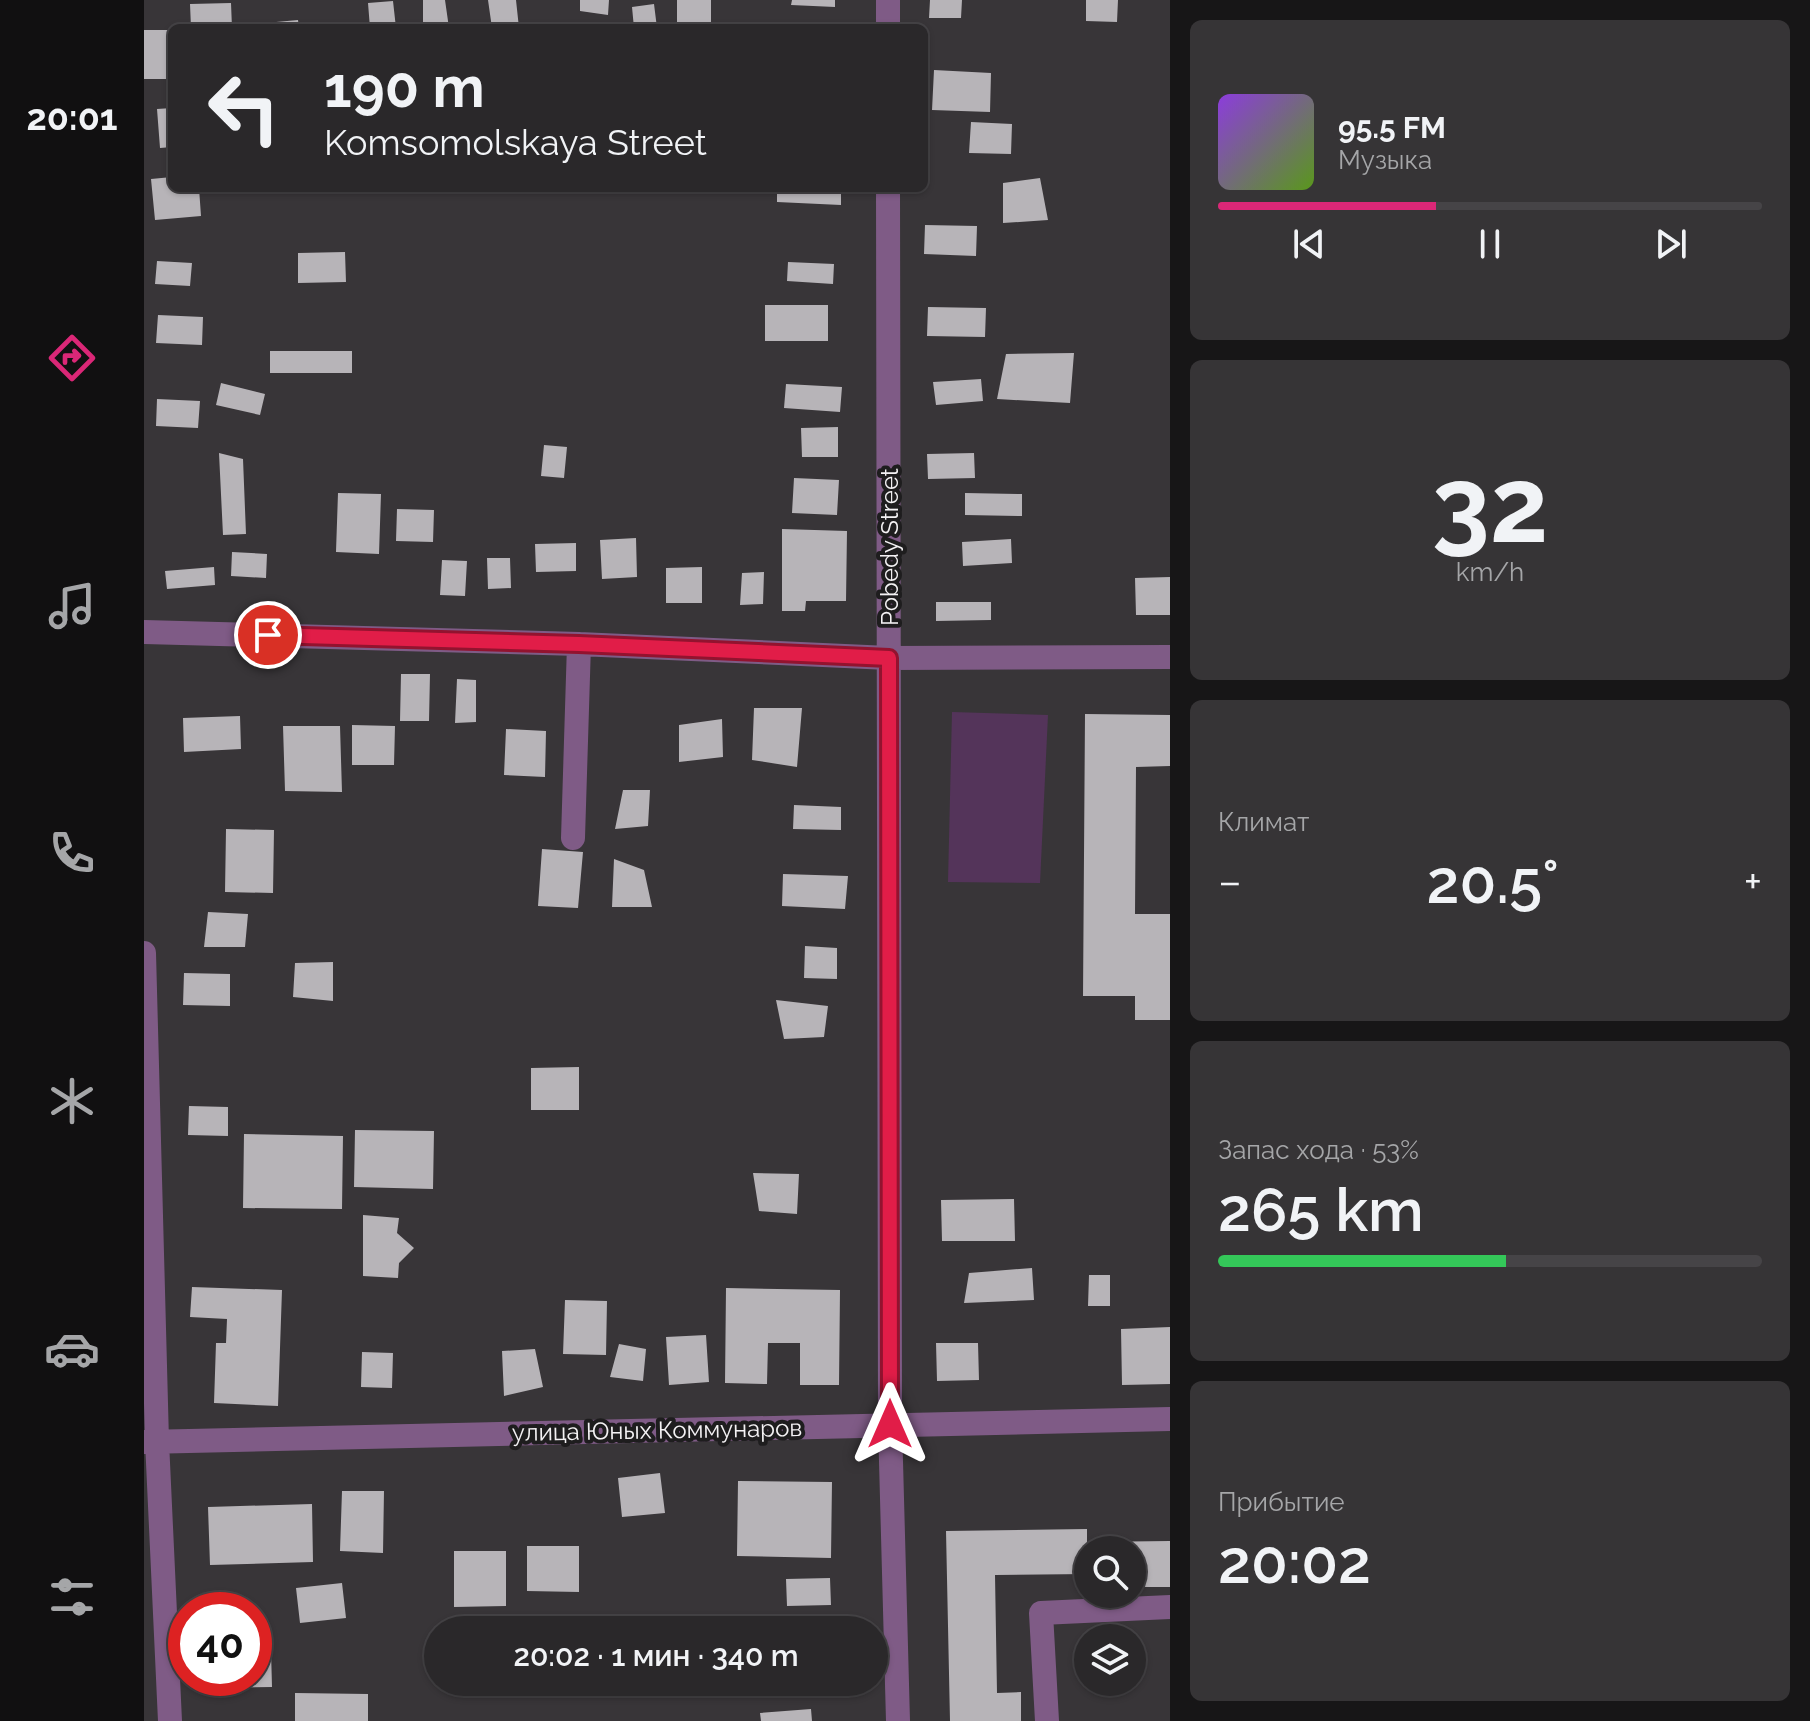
<!DOCTYPE html>
<html lang="ru">
<meta charset="utf-8">
<style>
body{margin:0;font-family:Raleway,sans-serif;background:#363436;color:#f1f3f6;height:100vh;display:flex;flex-direction:column;font-size:30px;white-space:nowrap}
*{box-sizing:border-box;margin:0}
p{font-size:26px;color:#a5a6a8}
.icon{flex:none;width:44px;height:44px;fill:none;stroke:currentColor;stroke-width:2;stroke-linecap:round;stroke-linejoin:round}
.map{position:relative;flex:1;overflow:hidden}
.side{display:flex;flex-direction:column;gap:20px;padding:20px;background:#171617;width:640px}
.side>*{flex:none}
.hud{position:absolute;left:24px;top:24px;width:760px;height:168px;border-radius:12px;box-shadow:0 2px 6px #0004,0 0 0 2px #464447;background:#2a282a;color:#f1f3f6;overflow:hidden}
.tools{position:absolute;left:930px;top:1536px;display:grid;gap:16px}
.tools a{display:grid;place-items:center;width:72px;height:72px;border-radius:50%;background:#2a282a;box-shadow:0 2px 6px #0004,0 0 0 2px #464447;font-size:40px}
.speed{position:absolute;left:24px;top:1592px;display:flex;gap:16px;font-size:40px;font-weight:700;text-align:center}
.speed>*{display:grid;place-content:center;width:104px;height:104px;border-radius:50%;background:#2a282a;box-shadow:0 2px 6px #0004,0 0 0 2px #464447;line-height:1}
.speed .limit{border:12px solid #d22;background:#fff;color:#111}
.pin{position:absolute;display:grid;place-items:center;width:68px;height:68px;color:#fff;margin:-34px;border:4px solid #fff;border-radius:50%;box-shadow:0 2px 8px #0007}
.me{position:absolute;width:88px;margin:-44px;rotate:0deg;stroke-linejoin:round;filter:drop-shadow(0 0 6px #0008)}
.turn{display:flex;align-items:center;gap:28px;height:168px;padding:0 24px;font-size:36px}
.turn .icon{width:104px;height:104px;stroke-width:2.5}
.turn b{display:block;font-size:56px;line-height:68px}
.big{font-size:60px;font-weight:600;line-height:1.1}
.side .tile{flex:1;display:flex;flex-direction:column;justify-content:center;gap:12px;min-width:0;padding:0 28px;border-radius:12px;background:#363436}
.side .dial{align-items:center;gap:0}
.dial b{font-size:104px;line-height:1}
.song{display:flex;align-items:center;gap:24px}
.cover{width:96px;height:96px;border-radius:12px;background:linear-gradient(135deg,hsl(270 70% 55%),hsl(90 70% 35%))}
.played{height:8px;border-radius:4px;background:linear-gradient(90deg,#db2777 40%,#464447 40%)}
.keys{display:flex;justify-content:space-around;direction:ltr}
.heat{display:flex;justify-content:space-between;align-items:center;font-size:44px;direction:ltr}
.charge{height:12px;border-radius:6px;background:linear-gradient(90deg,#34c759 53%,#464447 0)}
.trip{position:absolute;left:280px;top:1616px;width:464px;height:80px;border-radius:40px;background:#2a282a;box-shadow:0 2px 6px #0004,0 0 0 2px #464447;font-weight:600;line-height:80px;text-align:center}
main{display:flex;flex:1;min-height:0}
.dock{display:flex;flex-direction:column;width:144px;justify-content:space-around;align-items:center;background:#111011;color:#a5a6a8}
.dock .icon{width:56px;height:56px}
.dock .active{color:#db2777}
.dock b{font-size:36px;color:#f1f3f6}
.map>svg:first-child{display:block}
</style>
<main>
<nav class="dock">
<b>20:01</b>
<svg class="icon active" aria-label="directions" viewBox="0 0 24 24"><path d="M12 3l9 9-9 9-9-9zM9 14v-3h6M13 9l2 2-2 2"/></svg>
<svg class="icon" aria-label="music" viewBox="0 0 24 24"><path d="M9 18V5l10-2v13"/><circle cx="6" cy="18" r="3"/><circle cx="16" cy="16" r="3"/></svg>
<svg class="icon" aria-label="phone" viewBox="0 0 24 24"><path d="M5 4h4l2 5-3 2q2 4 5 5l2-3 5 2v4C11 20 4 13 5 4z"/></svg>
<svg class="icon" aria-label="climate" viewBox="0 0 24 24"><path d="M12 3v18M4 7l16 10M4 17L20 7"/></svg>
<svg class="icon" aria-label="car" viewBox="0 0 24 24"><path d="M5 17H2v-5l4-1 3-4h7l3 4 3 1v5h-3M9 17h6M6 11h13"/><circle cx="7" cy="17" r="2"/><circle cx="17" cy="17" r="2"/></svg>
<svg class="icon" aria-label="filters" viewBox="0 0 24 24"><path d="M4 7h16M4 17h16"/><circle cx="9" cy="7" r="2"/><circle cx="15" cy="17" r="2"/></svg>
</nav>
<div class="map">
<svg width="1026" height="1721" viewBox="0 0 1026 1721">
<rect width="100%" height="100%" fill="#383538"/>
<!-- green -->
<path fill="#54345a" d="M808 712 904 715 896 883 804 882Z"/>
<!-- building -->
<path fill="#b7b4b8" d="M279 0H301L305 28H279Z
M344 0H372L375 28H348Z
M436 0H465L464 15 436 11Z
M533 0H567V28H533Z
M648 0H691V7L647 5Z
M786 0H818L817 18H785Z
M942 0H974L973 22 942 21Z
M249 1 252 28H226L224 3Z
M87 3 88 28H47L46 4Z
M510 4 513 28H490L488 7Z
M154 20 155 28H122L121 23Z
M0 30H25L26 79H0Z
M790 70 847 73 846 112 788 110Z
M28 108V147L16 148 13 109Z
M827 122 868 124 867 154 825 153Z
M28 177V188H55L57 216 11 220 7 179Z
M896 178 904 220 859 223V183Z
M633 188H697V205L633 202Z
M781 225 833 226 832 256 780 254Z
M201 252 202 282 154 283V253Z
M13 261 48 263 46 286 11 284Z
M644 262 690 264 689 284 643 281Z
M621 305H684V341H621Z
M784 307 842 308 841 337 783 336Z
M14 315 59 317 58 345 12 343Z
M126 351H208V373H126Z
M930 353 926 403 853 399 862 354Z
M837 379 839 401 792 405 789 382Z
M77 383 121 394 116 415 72 405Z
M642 384 698 387 696 412 640 408Z
M13 399 56 401 54 428 12 426Z
M694 427V457H658L657 428Z
M400 445 423 447 420 478 397 476Z
M75 453 99 459 102 534 79 535Z
M830 453 831 478 784 479 783 454Z
M650 478 695 480 693 515 648 513Z
M194 493 237 494 235 554 192 552Z
M821 493 878 494V516L821 515Z
M253 509 290 510 289 542 252 541Z
M638 529 703 531 702 601H662L661 611H638Z
M492 538 493 577 458 579 456 540Z
M867 539 868 563 819 566 818 542Z
M432 543V571L392 572 391 544Z
M88 552 123 554 122 578 87 576Z
M343 558H366L367 588 344 589Z
M298 560 323 561 321 596 296 595Z
M70 567 71 585 23 589 21 571Z
M558 567V603H522V568Z
M620 572 619 604 596 605 598 573Z
M1026 577V615H992L991 578Z
M792 602H847V620L792 621Z
M257 674H286L285 721H256Z
M313 679 332 680V722L311 723Z
M610 708H658L653 767 608 760Z
M941 714 1026 715V766L992 767 991 914H1026V1020H991V996H939Z
M96 716 97 749 40 752 39 718Z
M578 719 579 757 535 762V725Z
M208 725 251 726 250 765H208Z
M139 726H196L198 792 141 791Z
M362 729 402 731 401 777 360 775Z
M479 790H506L504 826 471 829Z
M650 805 697 807V830L649 829Z
M82 829 130 830 129 893 81 892Z
M398 849 439 852 434 908 394 906Z
M470 859 500 870 508 907H468Z
M639 874 704 876 701 909 638 906Z
M64 912 104 914 101 947H60Z
M661 946 693 948V979L660 978Z
M189 962V1001L149 997 151 963Z
M40 973 86 974V1006L39 1005Z
M632 1000 684 1006 680 1037 640 1039Z
M435 1067V1110H387V1068Z
M45 1106 84 1107V1136L44 1135Z
M211 1130 290 1131 289 1189 210 1187Z
M100 1134 199 1136 198 1209 99 1208Z
M609 1173 655 1174 653 1214 615 1211Z
M870 1199 871 1241H798L797 1200Z
M219 1215 255 1218 253 1233 270 1248 255 1263 254 1278 219 1276Z
M888 1268 890 1300 820 1303 825 1273Z
M945 1275H966V1306H944Z
M48 1287 138 1290 134 1406 70 1403 72 1343H82L83 1319 46 1317Z
M582 1288 696 1290 695 1385H656V1343H624L623 1384 581 1383Z
M421 1300 463 1301 462 1355 419 1354Z
M1026 1327V1384L978 1385 977 1329Z
M562 1335 565 1382 525 1385 522 1337Z
M792 1343H834L835 1380 793 1381Z
M475 1344 502 1349 499 1381 466 1377Z
M391 1349 399 1387 360 1396 358 1351Z
M218 1352 249 1353 248 1388 217 1387Z
M516 1473 521 1513 478 1517 474 1478Z
M594 1481 688 1482 687 1558 593 1556Z
M198 1491H240L239 1553 196 1551Z
M168 1504 169 1562 66 1565 64 1507Z
M943 1529V1542L1026 1541V1587H988V1550H944V1574L851 1575 853 1693 877 1692V1721H806L802 1531Z
M383 1546H435V1592L383 1591Z
M310 1551H362V1606L310 1607Z
M686 1578 687 1605 643 1606 642 1579Z
M198 1583 202 1618 156 1623 152 1588Z
M501 1617 545 1620 544 1630H500Z
M634 1620 688 1621V1630H634Z
M110 1650H127L128 1687 69 1688 68 1678H110Z
M151 1693 224 1694V1721H151Z
M667 1709 668 1721H617L616 1713Z"/>
<g fill="none" stroke-linecap="round" stroke-linejoin="round">
<!-- minor -->
<path stroke="#7f5b86" stroke-width="24" d="M744 0V28
M744 188 746 1424 754 1721
M0 632 435 644 745 658 1026 657
M429 838 435 644
M0 953 13 1441 26 1721
M0 1442 1026 1419
M903 1721 897 1613 1026 1607"/>
</g>
<g fill="none" stroke-linecap="round" stroke-linejoin="round">
<!-- route casing -->
<g stroke="#92132f" stroke-width="20">
<path id="route" d="M124 635 435 644 745 658 746 1424"/>
</g>
<!-- route -->
<use href="#route" stroke="#e11d48" stroke-width="14"/>
</g>
<g text-anchor="middle" dominant-baseline="central" stroke-width="8" stroke-linejoin="round" paint-order="stroke">
<!-- street labels -->
<g font-size="24" fill="#f4f2f4" stroke="#1e1d1e">
<text transform="translate(745 547) rotate(-90)">Pobedy Street</text>
<text transform="translate(513 1430) rotate(-1)">улица Юных Коммунаров</text>
</g>
</g>
</svg>
<div class="tools">
<a><svg class="icon" aria-label="search" viewBox="0 0 24 24"><circle cx="10" cy="10" r="6"/><path d="M15 15l6 6"/></svg></a>
<a><svg class="icon" aria-label="layers" viewBox="0 0 24 24"><path d="M12 4l9 5-9 5-9-5zM3 14l9 5 9-5"/></svg></a>
</div>
<div class="speed"><div class="limit">40</div></div>
<div class="pin" style="left:124px;top:635px;background:#d93025"><svg class="icon" aria-label="arrive" viewBox="0 0 24 24"><path d="M6 21V4h12l-3 4 3 4H6"/></svg></div>
<svg class="me" style="left:746px;top:1424px" viewBox="-20 -20 40 40"><path d="M0-17L14 15 0 8-14 15z" fill="#e11d48" stroke="#fff" stroke-width="4"/></svg>
<div class="trip">20:02 · 1 мин · 340 m</div>
<div class="hud">
<div class="turn"><svg class="icon" aria-label="left" viewBox="0 0 24 24"><path d="M17 20v-9H6M10 6l-5 5 5 5"/></svg><div><b>190 m</b>Komsomolskaya Street</div></div>
</div>
</div>
<section class="side">
<div class="tile">
<div class="song"><i class="cover"></i><div><b>95.5 FM</b><p>Музыка</p></div></div>
<div class="played"></div>
<div class="keys"><svg class="icon" aria-label="previous" viewBox="0 0 24 24"><path d="M18 5L8 12l10 7zM5 5v14"/></svg><svg class="icon" aria-label="pause" viewBox="0 0 24 24"><path d="M8 5v14M16 5v14"/></svg><svg class="icon" aria-label="next" viewBox="0 0 24 24"><path d="M6 5l10 7-10 7zM19 5v14"/></svg></div>
</div>
<div class="tile dial"><b>32</b><p>km/h</p></div>
<div class="tile"><p>Климат</p>
<div class="heat"><a>−</a><b class="big">20.5°</b><a>+</a></div>
</div>
<div class="tile"><p>Запас хода · 53%</p><b class="big">265 km</b><div class="charge"></div></div>
<div class="tile"><p>Прибытие</p><b class="big">20:02</b></div>
</section>
</main>
